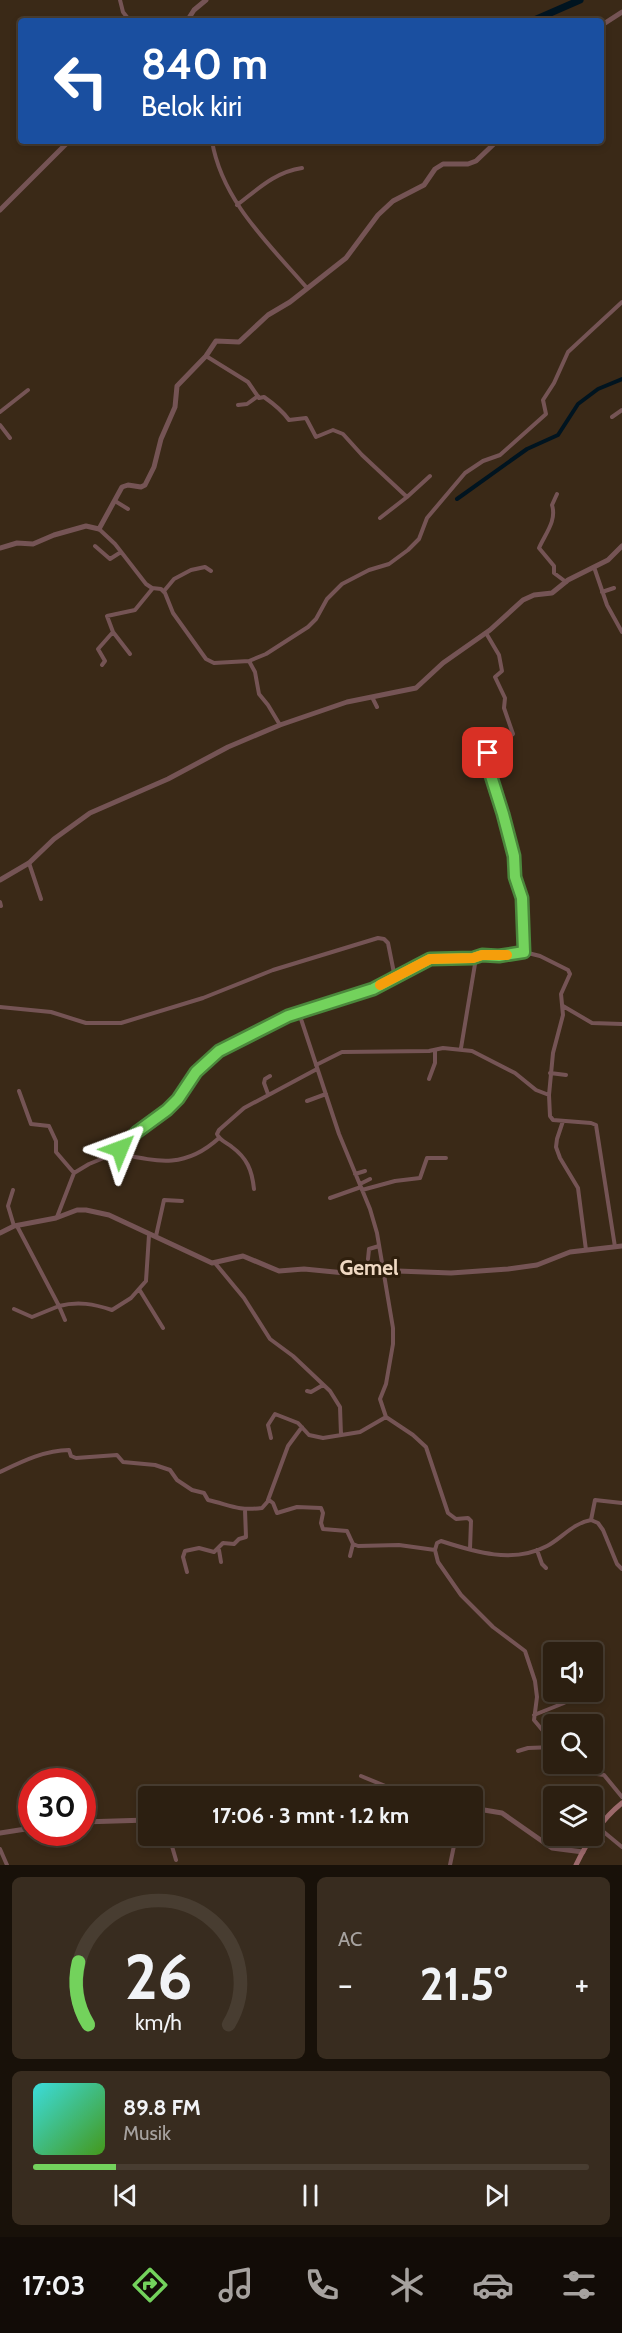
<!DOCTYPE html>
<html lang="id">
<meta charset="utf-8">
<style>
body{margin:0;font-family:Cabin,sans-serif;background:#382c1f;color:#f1f3f6;height:100vh;display:flex;flex-direction:column;font-size:22px;white-space:nowrap}
*{box-sizing:border-box;margin:0}
p{font-size:20px;color:#a6a29f}
.icon{flex:none;width:33px;height:33px;fill:none;stroke:currentColor;stroke-width:2;stroke-linecap:round;stroke-linejoin:round}
.map{position:relative;height:1865px;overflow:hidden}
.drawer{display:flex;flex-direction:column;gap:12px;padding:12px;background:#181109;flex:1}
.drawer>*{flex:none}
.hud{position:absolute;left:18px;top:18px;width:586px;height:126px;border-radius:6px;box-shadow:0 3px 9px #0003,0 0 0 2px #483d31;background:#1a4fa0;color:#fff;overflow:hidden}
.buttons{position:absolute;left:543px;top:1642px;display:grid;gap:12px}
.buttons a{display:grid;place-items:center;width:60px;height:60px;border-radius:6px;background:#2c1f11;box-shadow:0 3px 9px #0003,0 0 0 2px #483d31;font-size:30px}
.speed{position:absolute;left:18px;top:1768px;display:flex;gap:12px;font-size:30px;font-weight:700;text-align:center}
.speed>*{display:grid;place-content:center;width:78px;height:78px;border-radius:50%;background:#2c1f11;box-shadow:0 3px 9px #0003,0 0 0 2px #483d31;line-height:1}
.speed .limit{border:9px solid #d22;background:#fff;color:#111}
.pin{position:absolute;display:grid;place-items:center;width:51px;height:51px;color:#fff;margin:-26px;border-radius:12px;box-shadow:0 3px 9px #0006}
.me{position:absolute;width:66px;margin:-33px;rotate:46deg;stroke-linejoin:round;filter:drop-shadow(0 0 4px #0008)}
.turn{display:flex;align-items:center;gap:21px;height:126px;padding:0 24px;font-size:27px}
.turn .icon{width:78px;height:78px;stroke-width:2.5}
.turn b{display:block;font-size:42px;line-height:51px}
.big{font-size:45px;font-weight:800;line-height:1.1}
.drawer .widget{flex:1;display:flex;flex-direction:column;justify-content:center;gap:9px;min-width:0;padding:0 21px;border-radius:9px;background:#382c1f}
.drawer .dial{align-items:center;gap:0}
.dial svg{height:156px;overflow:visible;fill:none;stroke:#483d31;stroke-width:7;stroke-linecap:round;text-anchor:middle}
.dial text{fill:#f1f3f6;stroke:none}
.song{display:flex;align-items:center;gap:18px}
.cover{width:72px;height:72px;border-radius:9px;background:linear-gradient(135deg,hsl(180 70% 55%),hsl(100 70% 35%))}
.played{height:6px;border-radius:3px;background:linear-gradient(90deg,#73d25c 15%,#483d31 15%)}
.keys{display:flex;justify-content:space-around;direction:ltr}
.heat{display:flex;justify-content:space-between;align-items:center;font-size:33px;direction:ltr}
.drawer .tiles{flex:1;display:grid;gap:12px;grid-template-columns:1fr 1fr}
.widget:last-child{grid-column:span 2}
.trip{position:absolute;left:138px;top:1786px;width:345px;height:60px;border-radius:6px;background:#2c1f11;box-shadow:0 3px 9px #0003,0 0 0 2px #483d31;font-weight:800;line-height:60px;text-align:center}
.tabs{display:flex;height:96px;justify-content:space-around;align-items:center;background:#120c07;color:#a6a29f}
.tabs .icon{width:42px;height:42px}
.tabs .selected{color:#73d25c}
.tabs b{font-size:27px;color:#f1f3f6}
.map>svg:first-child{display:block}
</style>
<div class="map">
<svg width="622" height="1865" viewBox="0 0 622 1865">
<rect width="100%" height="100%" fill="#3a2917"/>
<g fill="none" stroke-linecap="round" stroke-linejoin="round">
<!-- canal -->
<path stroke="#001420" stroke-width="4" d="M457 499 527 449 558 435 578 404 598 389 622 379"/>
<!-- river -->
<path stroke="#001420" stroke-width="7" d="M532 21 580 0"/>
<!-- minor -->
<path stroke="#755455" stroke-width="4" d="M120 0 123 12 130 21
M212 141C222 201 269 244 307 288
M237 205C258 189 275 172 302 168
M206 356 248 382 259 398 264 397C274 404 282 410 289 420L306 418 316 437 333 430 343 434 362 455 407 497 380 518
M238 405 247 404 258 396
M0 412 28 390
M612 417 622 410
M0 425 10 438
M557 494 552 505C557 521 545 534 539 548L554 566V573L566 582
M407 497 430 476
M115 501 128 509
M99 529 115 544 146 584 152 588 161 589 165 593 173 613 206 659 214 663 249 661 255 672 259 694 268 705 280 725
M95 546 110 559 121 552
M594 567 607 605 622 632
M164 591 174 579 191 570 205 567 211 571
M602 592 614 588
M486 633 499 655 502 671 495 677 505 698 504 708 513 734 489 751 485 759 503 814 514 856 515 877 522 898 524 952 540 956 568 970 570 974 561 994 563 1015 553 1053 549 1095
M130 654 113 632 107 616 135 610 153 588
M249 661 266 654 308 627 316 619 327 599 342 584 369 570 389 564 408 550 419 539 427 518 465 473 483 461 500 455 546 414 543 400 554 383 568 352 622 302
M102 665 105 661 98 649 113 632
M372 697 377 707
M29 863 41 899
M0 902 1 906
M563 1006 592 1023 622 1024
M0 1007 51 1012 86 1023H121L203 998 273 970 378 938 384 939 388 943 395 978
M461 1048 476 958
M316 1065 342 1052 429 1051 443 1048 472 1051 515 1073 536 1090 549 1095 550 1116 553 1120 591 1123 596 1125 615 1247
M550 1073 566 1075
M429 1079 435 1063V1051
M19 1091 31 1124 49 1126 56 1141V1152L74 1173
M268 1094 264 1083 265 1079 270 1076
M307 1101 326 1094
M563 1121 557 1139 556 1147 560 1158 578 1188 586 1250
M117 1153C158 1162 185 1169 219 1138
M355 1174 365 1171
M360 1184 370 1179
M254 1189C252 1170 247 1158 232 1147 226 1142 220 1141 217 1134L219 1130 244 1108 317 1069
M13 1190 8 1206 14 1226
M362 1190 395 1181 420 1178 427 1158H446
M330 1198 361 1187
M57 1217 74 1173 89 1164 116 1153 137 1132 167 1110 180 1097 196 1072 222 1048 290 1015 373 989 430 959 473 958 481 955 499 956 524 952
M17 1226 59 1306C78 1301 94 1304 112 1310L131 1298 146 1281 149 1235
M156 1236 164 1200 182 1201
M368 1259 369 1249 379 1246
M215 1263 244 1298 270 1339 293 1356 330 1391 340 1407 341 1435
M139 1289 163 1328
M14 1309 32 1317 59 1306 65 1320
M307 1391 311 1392 323 1385
M386 1417 413 1435 426 1447 448 1513 456 1519 468 1518 471 1521 470 1549
M271 1438 268 1425 275 1414 298 1423 309 1435 323 1438 360 1432 386 1417 380 1399 386 1384 393 1344V1328L377 1233 370 1209 339 1134 299 1013
M0 1472C21 1462 45 1450 69 1450L71 1456 76 1458 117 1455 123 1462 155 1465 170 1470 177 1480 192 1490 204 1493 208 1500C230 1505 237 1511 262 1508L269 1500 273 1503 277 1513 297 1507 321 1508 323 1513 321 1523 323 1529 347 1531 353 1544 358 1546 399 1545 435 1550 437 1543 441 1541C475 1552 513 1564 547 1546 562 1538 573 1523 591 1520L598 1523 603 1530 617 1564 622 1569
M268 1500 288 1446 302 1427
M591 1520 595 1500 622 1503
M219 1550 221 1562
M435 1550 438 1562 461 1595 493 1627 525 1651 535 1681 537 1697 534 1720 554 1744
M537 1550 542 1564 546 1568
M350 1556 353 1544
M187 1572 183 1557 185 1551 199 1548 214 1552 223 1543 234 1544 239 1539 246 1537 245 1510
M534 1715 564 1703
M518 1751 528 1748 554 1747
M574 1764 583 1772 604 1775 622 1797
M361 1776 412 1797
M599 1828 622 1847
M169 1836 176 1860
M590 1841 599 1843 603 1841 596 1832
M0 1849 7 1865
M450 1865 456 1836"/>
<!-- tertiary -->
<path stroke="#755455" stroke-width="5" d="M187 21 194 10 206 0
M602 25 622 12
M0 210 69 141
M0 548 17 543 33 544 54 535 86 526 99 529 122 487 128 485 141 487 145 485 154 467 161 439 175 407 177 386 206 356 216 341 239 342 268 315 290 302 346 258 378 215 393 201 424 185 435 169 443 164H468L476 161 497 141
M0 880 29 863 54 839 90 813 168 779 228 747 280 725 347 702 416 688 443 663 490 630 523 600 534 595 552 593 568 580 608 560 622 546
M0 1233 14 1226 56 1218 77 1210H86L109 1215 212 1263 243 1256 279 1271 304 1269 345 1273 371 1270 451 1273 508 1269 537 1265 570 1252 622 1246
M472 1808 502 1813 552 1848 583 1852
M82 1822 148 1820
M0 1833 32 1828"/>
<!-- secondary -->
<path stroke="#9c696b" stroke-width="5" d="M576 1865C587 1842 602 1819 622 1803"/>
</g>
<g fill="none" stroke-linecap="round" stroke-linejoin="round">
<!-- route casing -->
<g stroke="#4b883c" stroke-width="15">
<path id="route" d="M120 1149 137 1132 167 1110 178 1099 196 1072 219 1051 288 1016 373 989 430 959 473 958 482 955 499 956 524 952 522 898 515 877 514 856 503 814 486 760 488 753"/>
</g>
<!-- route -->
<use href="#route" stroke="#73d25c" stroke-width="10"/>
<!-- slow -->
<path stroke="#f59e0b" stroke-width="10" d="M380 985 430 959 473 958 482 955H507"/>
</g>
<g text-anchor="middle" dominant-baseline="central" stroke-width="6" stroke-linejoin="round" paint-order="stroke">
<!-- quarter labels -->
<g font-size="21" font-weight="bold" fill="#f0d9c3" stroke="#2f1f0d">
<text x="369" y="1267">Gemel</text>
</g>
</g>
</svg>
<div class="buttons">
<a><svg class="icon" aria-label="sound" viewBox="0 0 24 24"><path d="M4 9h4l5-4v14l-5-4H4zM17 9q2 3 0 6"/></svg></a>
<a><svg class="icon" aria-label="search" viewBox="0 0 24 24"><circle cx="10" cy="10" r="6"/><path d="M15 15l6 6"/></svg></a>
<a><svg class="icon" aria-label="layers" viewBox="0 0 24 24"><path d="M12 4l9 5-9 5-9-5zM3 14l9 5 9-5"/></svg></a>
</div>
<div class="speed"><div class="limit">30</div></div>
<div class="pin" style="left:488px;top:753px;background:#d93025"><svg class="icon" aria-label="arrive" viewBox="0 0 24 24"><path d="M6 21V4h12l-3 4 3 4H6"/></svg></div>
<svg class="me" style="left:120px;top:1149px" viewBox="-20 -20 40 40"><path d="M0-17L14 15 0 8-14 15z" fill="#73d25c" stroke="#fff" stroke-width="4"/></svg>
<div class="trip">17:06 · 3 mnt · 1.2 km</div>
<div class="hud">
<div class="turn"><svg class="icon" aria-label="left" viewBox="0 0 24 24"><path d="M17 20v-9H6M10 6l-5 5 5 5"/></svg><div><b>840 m</b>Belok kiri</div></div>
</div>
</div>
<section class="drawer">
<div class="tiles">
<div class="widget dial"><svg viewBox="0 0 100 80">
<path d="M14 69A42 42 0 1 1 86 69"/>
<path d="M14 69A42 42 0 0 1 9 37" stroke="#73d25c"/>
<text x="50" y="56" font-size="32" font-weight="700">26</text>
<text x="50" y="72" font-size="11">km/h</text>
</svg></div>
<div class="widget"><p>AC</p>
<div class="heat"><a>−</a><b class="big">21.5°</b><a>+</a></div>
</div>
<div class="widget">
<div class="song"><i class="cover"></i><div><b>89.8 FM</b><p>Musik</p></div></div>
<div class="played"></div>
<div class="keys"><svg class="icon" aria-label="previous" viewBox="0 0 24 24"><path d="M18 5L8 12l10 7zM5 5v14"/></svg><svg class="icon" aria-label="pause" viewBox="0 0 24 24"><path d="M8 5v14M16 5v14"/></svg><svg class="icon" aria-label="next" viewBox="0 0 24 24"><path d="M6 5l10 7-10 7zM19 5v14"/></svg></div>
</div>
</div>
</section>
<nav class="tabs">
<b>17:03</b>
<svg class="icon selected" aria-label="directions" viewBox="0 0 24 24"><path d="M12 3l9 9-9 9-9-9zM9 14v-3h6M13 9l2 2-2 2"/></svg>
<svg class="icon" aria-label="music" viewBox="0 0 24 24"><path d="M9 18V5l10-2v13"/><circle cx="6" cy="18" r="3"/><circle cx="16" cy="16" r="3"/></svg>
<svg class="icon" aria-label="phone" viewBox="0 0 24 24"><path d="M5 4h4l2 5-3 2q2 4 5 5l2-3 5 2v4C11 20 4 13 5 4z"/></svg>
<svg class="icon" aria-label="climate" viewBox="0 0 24 24"><path d="M12 3v18M4 7l16 10M4 17L20 7"/></svg>
<svg class="icon" aria-label="car" viewBox="0 0 24 24"><path d="M5 17H2v-5l4-1 3-4h7l3 4 3 1v5h-3M9 17h6M6 11h13"/><circle cx="7" cy="17" r="2"/><circle cx="17" cy="17" r="2"/></svg>
<svg class="icon" aria-label="filters" viewBox="0 0 24 24"><path d="M4 7h16M4 17h16"/><circle cx="9" cy="7" r="2"/><circle cx="15" cy="17" r="2"/></svg>
</nav>
